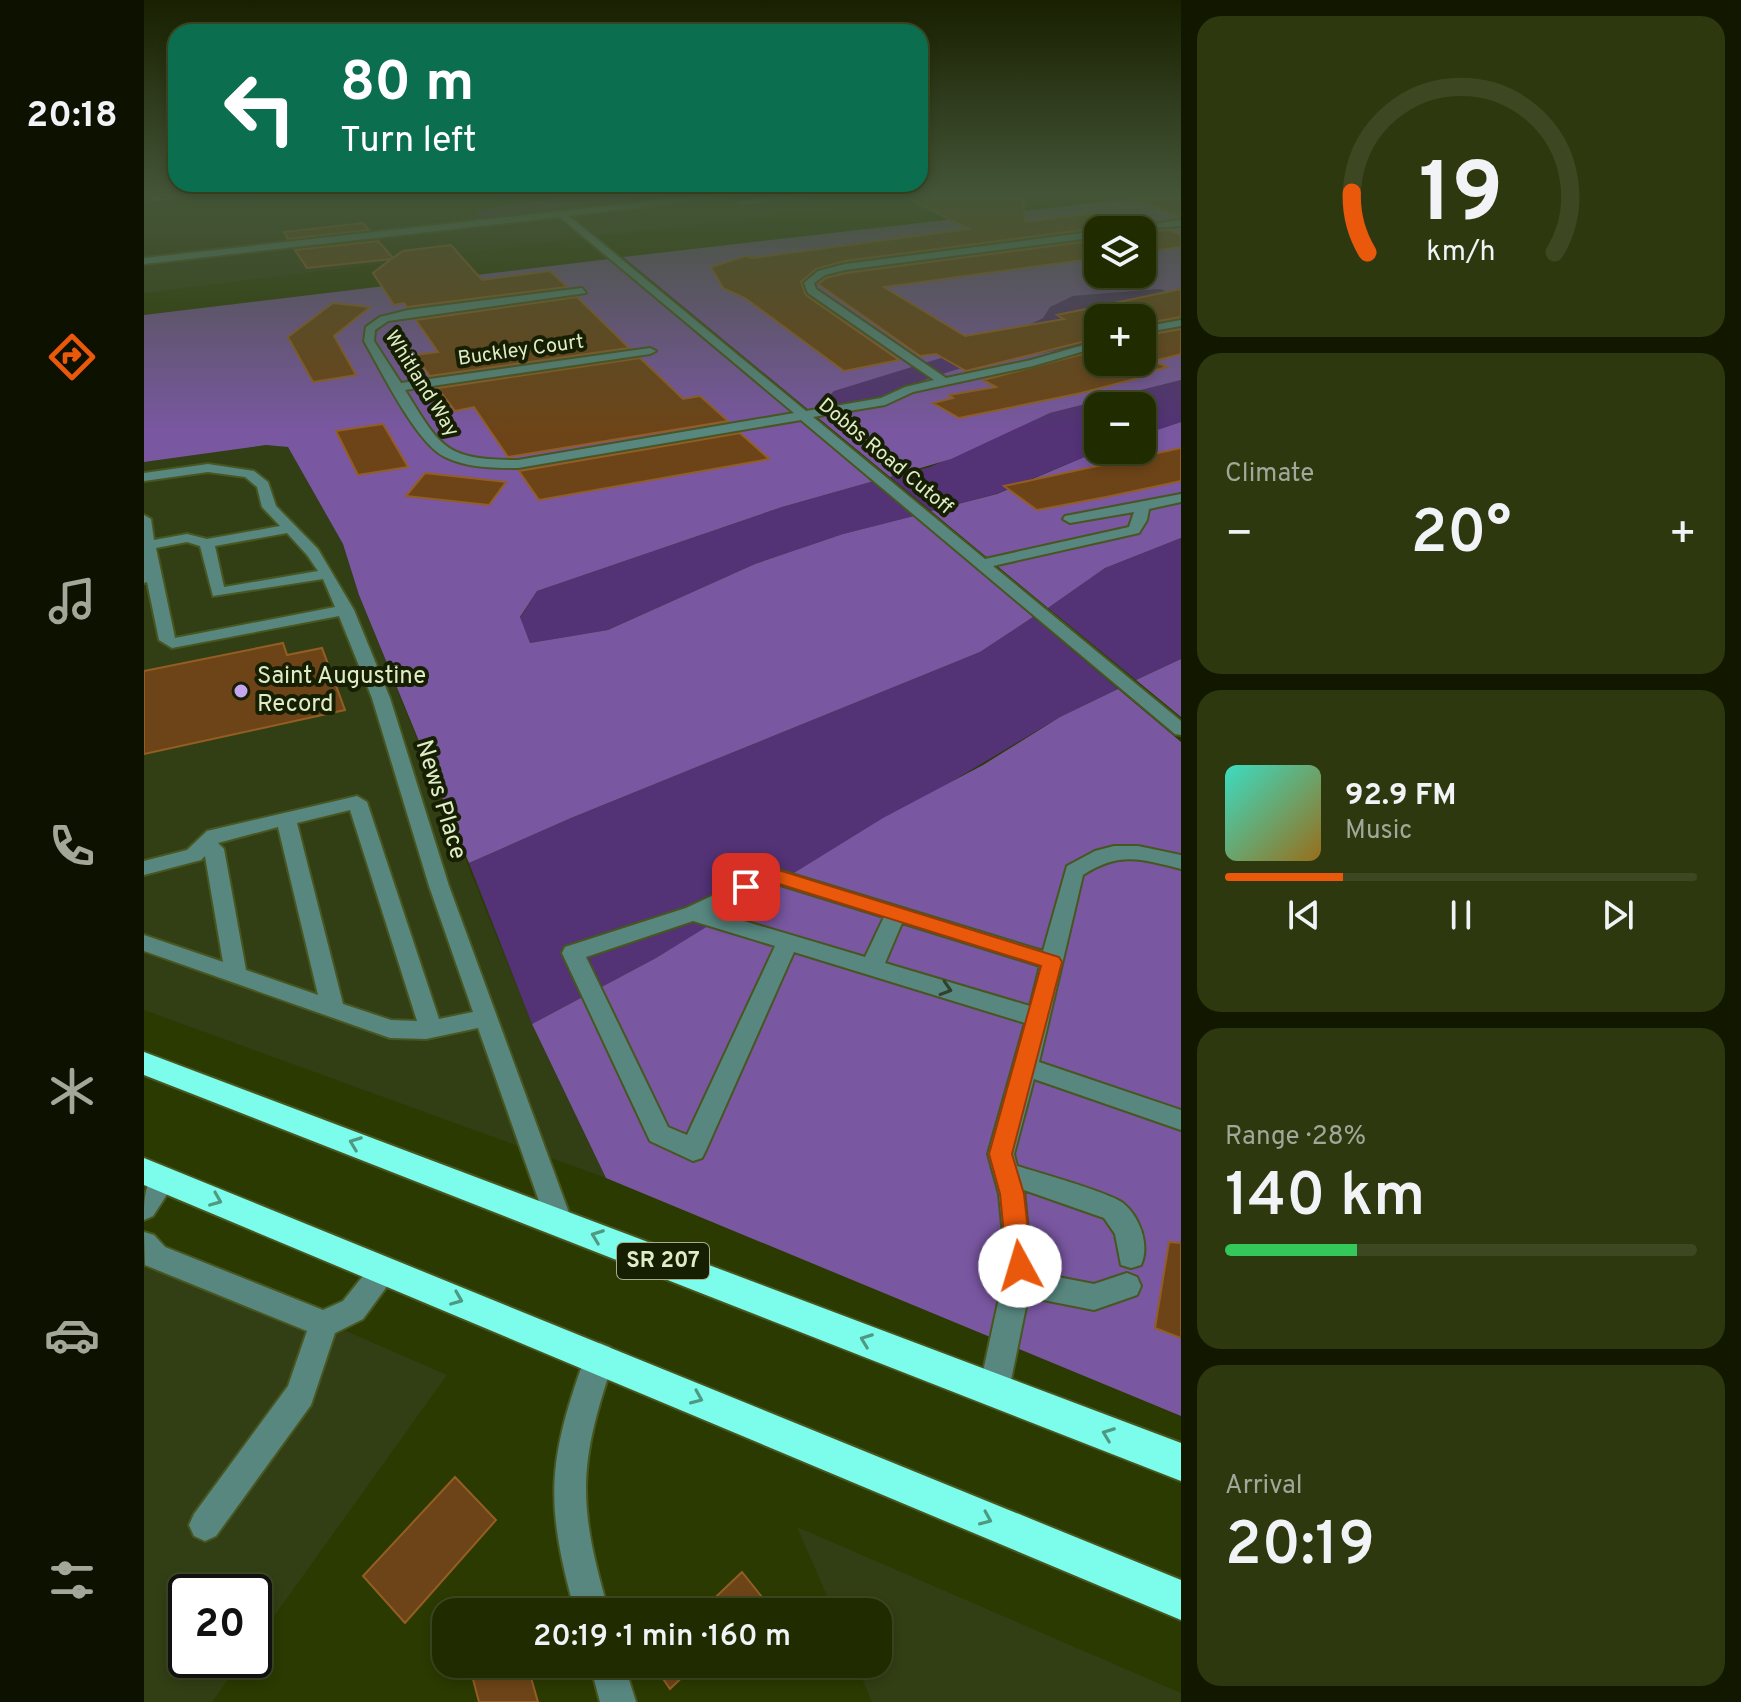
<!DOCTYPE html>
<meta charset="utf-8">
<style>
body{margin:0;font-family:Overpass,sans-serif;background:#2d380f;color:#f1f3f6;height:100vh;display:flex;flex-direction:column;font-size:30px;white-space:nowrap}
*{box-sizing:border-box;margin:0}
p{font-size:26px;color:#a2a799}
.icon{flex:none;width:44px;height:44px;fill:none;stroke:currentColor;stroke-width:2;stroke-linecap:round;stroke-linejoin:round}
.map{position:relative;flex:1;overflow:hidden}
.drawer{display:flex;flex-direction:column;gap:16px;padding:16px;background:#121800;width:560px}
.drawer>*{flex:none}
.banner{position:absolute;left:24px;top:24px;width:760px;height:168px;border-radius:24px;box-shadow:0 4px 12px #0003,0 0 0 2px #3d4822;background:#0b6e4f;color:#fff;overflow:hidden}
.controls{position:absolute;left:940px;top:216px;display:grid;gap:16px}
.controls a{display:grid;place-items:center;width:72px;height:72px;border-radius:16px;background:#202c00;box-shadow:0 4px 12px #0003,0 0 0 2px #3d4822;font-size:40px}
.speed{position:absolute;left:24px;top:1574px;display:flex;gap:16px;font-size:40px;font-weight:700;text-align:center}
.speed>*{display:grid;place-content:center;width:104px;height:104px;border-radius:50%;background:#202c00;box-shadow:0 4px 12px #0003,0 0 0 2px #3d4822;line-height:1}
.speed .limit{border:4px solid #111;border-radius:12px;background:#fff;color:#111}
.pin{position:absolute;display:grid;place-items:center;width:68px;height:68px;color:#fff;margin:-34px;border-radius:16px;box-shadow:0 4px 12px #0006}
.me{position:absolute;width:88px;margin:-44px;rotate:354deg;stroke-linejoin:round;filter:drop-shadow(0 0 6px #0008)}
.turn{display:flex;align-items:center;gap:28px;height:168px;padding:0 40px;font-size:36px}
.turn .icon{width:104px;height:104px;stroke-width:2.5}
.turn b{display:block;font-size:56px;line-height:68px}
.big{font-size:60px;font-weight:600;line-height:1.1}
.drawer .tile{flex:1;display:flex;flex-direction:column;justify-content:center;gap:12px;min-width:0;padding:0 28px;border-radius:24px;background:#2d380f}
.drawer .dial{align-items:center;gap:0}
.dial svg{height:208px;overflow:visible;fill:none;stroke:#3d4822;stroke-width:7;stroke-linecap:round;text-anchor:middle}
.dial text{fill:#f1f3f6;stroke:none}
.song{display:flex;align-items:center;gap:24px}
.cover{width:96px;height:96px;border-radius:12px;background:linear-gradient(135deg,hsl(170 70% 55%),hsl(40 70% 35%))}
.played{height:8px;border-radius:4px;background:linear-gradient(90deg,#ea580c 25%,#3d4822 25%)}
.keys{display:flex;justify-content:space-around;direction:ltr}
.heat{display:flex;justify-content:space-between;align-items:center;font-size:44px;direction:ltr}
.charge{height:12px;border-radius:6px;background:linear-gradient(90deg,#34c759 28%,#3d4822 0)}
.trip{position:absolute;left:288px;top:1598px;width:460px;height:80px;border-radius:24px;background:#202c00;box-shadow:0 4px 12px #0003,0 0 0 2px #3d4822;font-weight:600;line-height:80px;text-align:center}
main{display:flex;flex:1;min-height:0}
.dock{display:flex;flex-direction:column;width:144px;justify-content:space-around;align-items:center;background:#0d1200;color:#a2a799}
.dock .icon{width:56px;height:56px}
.dock .active{color:#ea580c}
.dock b{font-size:36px;color:#f1f3f6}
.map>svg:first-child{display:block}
</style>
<main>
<nav class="dock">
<b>20:18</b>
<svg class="icon active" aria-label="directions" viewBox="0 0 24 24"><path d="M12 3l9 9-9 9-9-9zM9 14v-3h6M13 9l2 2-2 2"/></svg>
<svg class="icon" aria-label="music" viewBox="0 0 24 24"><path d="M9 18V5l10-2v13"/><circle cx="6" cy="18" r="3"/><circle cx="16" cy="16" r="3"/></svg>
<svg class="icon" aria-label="phone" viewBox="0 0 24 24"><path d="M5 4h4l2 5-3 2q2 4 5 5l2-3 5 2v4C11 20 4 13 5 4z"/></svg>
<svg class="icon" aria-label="climate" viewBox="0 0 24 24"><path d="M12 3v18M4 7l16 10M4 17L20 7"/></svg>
<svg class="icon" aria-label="car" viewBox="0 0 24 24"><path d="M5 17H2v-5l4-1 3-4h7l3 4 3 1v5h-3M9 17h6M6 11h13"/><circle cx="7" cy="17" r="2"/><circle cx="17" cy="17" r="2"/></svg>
<svg class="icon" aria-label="filters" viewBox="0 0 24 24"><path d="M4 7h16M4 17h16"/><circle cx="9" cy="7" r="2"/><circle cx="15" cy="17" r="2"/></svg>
</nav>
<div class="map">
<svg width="1037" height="1702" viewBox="0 0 1037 1702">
<rect width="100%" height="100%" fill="#2b3a00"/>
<!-- built -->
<path fill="#323f14" d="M58 192H421L399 200 333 211 337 218 542 192H596L0 259V199Z
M625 192H831L454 236 427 216Z
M415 217 441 238 0 293V263Z
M122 445 144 447 199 544 215 595 388 1024 462 1178 0 1010V462Z
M0 1243 303 1375 110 1644V1592H42V1660H98L68 1702H0Z
M653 1527 1037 1693V1702H728L712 1664H734V1612H690Z"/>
<!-- green -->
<path fill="#533276" d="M421 192H542L336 218 333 211 399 200Z
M1016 289 1034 295 998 318H954L939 345 893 354 856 356 785 378 702 411 690 413 677 404 690 391 929 296Z
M1037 380V422L998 435V406H954V450H957L852 494 787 511 746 477 786 467 906 413Z
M730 481 770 516 699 534 611 564 464 630 386 643 376 618 393 591 638 507Z
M1037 538V659L992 680 904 608 961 568Z
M889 617 974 689 916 717 512 958 388 1024 325 863 427 818 836 652Z"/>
<!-- forest -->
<path fill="#7957a1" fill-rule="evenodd" d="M1037 193V380L906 413 807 459 746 477 479 257ZM954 230H998V274H954ZM1016 289 1033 295 998 319V362H954V332L946 334 939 345 893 354 856 356 785 378 702 411 690 413 677 404 690 391 852 341 899 318 906 307 929 296Z
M465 259 730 481 638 507 393 591 376 617 386 643 464 630 611 564 699 534 770 516 889 617 836 652 427 818 325 863 215 595 199 544 144 447 122 445 0 462V315Z
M1037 422V538L961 568 904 608 787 511 853 494 957 450H998V435Z
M1037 659V717L992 680Z
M974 689 1037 742V1416L462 1178 388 1024 512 958 739 818 839 765 916 717Z"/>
<!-- building -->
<path fill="#6d4418" stroke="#945e23" stroke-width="2" d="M752 192H879L881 222 954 213V228L701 261 672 269 657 282 662 295 755 360 700 371 601 298 579 288 567 267 602 256 608 258 825 229Z
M977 192H1037V217L976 194Z
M219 223 225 230 144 239 140 232Z
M1026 230 1037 235V247L998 252V232Z
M954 240V258L740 287 821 336 920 319 913 315 1037 289V317L998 324V318H954V338L822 371 792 354 776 356 674 284 682 278 702 273Z
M234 241 249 258 259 251 307 245 338 280 406 271 423 287 263 307 260 303 250 305 229 273 247 259 163 268 151 250Z
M433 297 485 348 286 376 270 355 294 352 272 320Z
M189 303 226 307 190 336 212 375 169 382 144 337Z
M1037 329V354L1010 361 1023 367 1000 373 1006 375 937 393 815 418 789 403 809 398 805 395 852 387 839 380 954 350V362H998V336Z
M496 358 539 399 556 396 584 421 364 457 330 407 311 411 294 388Z
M239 424 264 467 214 475 192 431Z
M596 433 625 459 395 500 375 471Z
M1037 448V481L962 497 893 510 860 486Z
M281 473 362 482 345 505 262 496Z
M139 643 143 655 178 648 201 710 0 754V671Z
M1025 1242 1037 1243V1338L1011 1328Z
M311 1477 352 1520 261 1623 219 1576Z
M598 1572 630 1612H556Z
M325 1664H383L394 1702H335Z
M509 1664H552L526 1689Z"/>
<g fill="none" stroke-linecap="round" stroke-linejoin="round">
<!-- minor casing -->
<g stroke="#485620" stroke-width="4">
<path id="minor" d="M586 192H615L425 216 662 411 737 398 761 387 790 380 664 293 660 283 674 271 701 264 954 231V237L701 270 681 275 670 283 672 289 802 378 887 360 954 341V347L889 366 769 392 741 405 669 417 841 559 985 527 990 512 926 523 919 519 921 516 1037 494V502L1005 509 1003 520 995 533 849 566 1037 721V735L1031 734 657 420 374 468C349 468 323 468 301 457 272 443 237 370 220 341L222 327 236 317 264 310 438 288 442 293 244 321 231 330 230 341 257 383 506 348 512 351 506 354 261 390C297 448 301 460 374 460L650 413 416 217 0 264V258Z
M662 192H692L596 205 592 202Z
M1037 220V226L981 230 985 227Z
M1037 320V326L998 333V327Z
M64 464 110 471 124 482 132 506 174 549 210 610 246 698 305 886 428 1221 424 1229 415 1233 406 1229 402 1221 334 1028 282 1039 246 1038 0 951V935L79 962 61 856 57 860 0 875V861L43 850 63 831 213 796 223 802 295 1019 329 1012 285 886 228 698 195 616 28 648 15 640 3 582 0 583V515L7 519 10 540 43 534 63 539 136 526 118 507 113 487 101 477 64 472 0 481V473ZM143 533 163 555 174 571 80 587 71 546ZM43 542 56 546 69 596 179 579 191 607 31 638 12 548ZM206 810 273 1021 247 1020 199 1004 153 823ZM134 827 174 995 102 970 80 849 74 843Z
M970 846H994L1037 855V869C998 859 975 851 939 875L895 1062 1037 1110V1130L890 1079 870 1154 873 1166C893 1172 967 1193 979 1203 996 1217 1006 1245 997 1265L987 1268 977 1265 971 1234 960 1218 880 1190 888 1272 950 1284 983 1273 993 1277 997 1286 993 1295 950 1310 884 1297 865 1390 860 1400 850 1405 840 1400 835 1390 862 1266 855 1194 844 1154 881 1023 650 952 562 1150 558 1158 549 1161 506 1141 418 953 421 947 542 908 628 868 899 951 923 866 951 851ZM630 883 740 917 721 957 570 912ZM549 921 631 946 543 1135 524 1127 442 957ZM758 923 896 966 886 1006 741 963Z
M20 1168 29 1171 33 1179 9 1216 0 1220C0 1199 0 1176 20 1168Z
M0 1232 10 1235 21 1247 179 1310 199 1301 231 1261 241 1257 251 1261 255 1270 219 1319 191 1333 167 1405 72 1536 61 1541 50 1536 45 1525 50 1514 144 1386 163 1331 1 1265Z
M456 1343 466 1347 471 1357C434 1463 433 1504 465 1612H431C401 1503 403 1463 441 1357L446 1347Z
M446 1664H480L492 1702H456Z"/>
</g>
<!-- highway casing -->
<g stroke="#485620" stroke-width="4">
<path id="highway" d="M0 1052 1037 1443V1481L0 1075Z
M0 1158 1037 1580V1620L0 1185Z"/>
</g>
<!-- minor -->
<use href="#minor" fill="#588780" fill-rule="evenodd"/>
<!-- highway -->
<use href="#highway" fill="#7cfceb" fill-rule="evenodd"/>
<!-- rail casing -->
<g stroke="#a7b58a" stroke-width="4">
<path id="rail" d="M0 200 64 192"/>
</g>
<!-- rail -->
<use href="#rail" stroke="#171f02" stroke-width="3" stroke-dasharray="8" stroke-linecap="butt"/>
</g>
<!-- one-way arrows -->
<defs><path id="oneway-chevron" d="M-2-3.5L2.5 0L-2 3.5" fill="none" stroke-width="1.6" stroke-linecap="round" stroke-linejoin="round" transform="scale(2)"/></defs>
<use stroke="#2e432e" href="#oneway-chevron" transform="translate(802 989) rotate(17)"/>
<g stroke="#4f9982">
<use href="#oneway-chevron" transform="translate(211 1143) rotate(-159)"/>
<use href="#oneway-chevron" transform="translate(72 1200) rotate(22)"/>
<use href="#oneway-chevron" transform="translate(453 1236) rotate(-159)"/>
<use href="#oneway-chevron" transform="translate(313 1299) rotate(22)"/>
<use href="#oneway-chevron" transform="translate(722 1340) rotate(-159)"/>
<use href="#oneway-chevron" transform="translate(553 1398) rotate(23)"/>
<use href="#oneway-chevron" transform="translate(964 1434) rotate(-159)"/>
<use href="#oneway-chevron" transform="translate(842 1519) rotate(23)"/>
</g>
<!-- sky -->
<linearGradient id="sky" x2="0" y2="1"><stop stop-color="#182000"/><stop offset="0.45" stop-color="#445537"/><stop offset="1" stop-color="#445537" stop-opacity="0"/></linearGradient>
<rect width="1037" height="431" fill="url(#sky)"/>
<!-- route -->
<path fill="#ea580c" stroke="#983908" stroke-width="2" d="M628 868 915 957 918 962 868 1154 880 1194 888 1266 884 1274 876 1277 867 1274 863 1266 856 1194 845 1154 897 966 629 882 608 892H595L592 887 595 883Z"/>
<!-- markers -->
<circle fill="#c6a6f0" stroke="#171f02" stroke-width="3" cx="97" cy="691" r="8"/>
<g text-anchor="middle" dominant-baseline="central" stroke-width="8" stroke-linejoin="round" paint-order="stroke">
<!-- far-street labels -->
<g font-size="20" fill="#dfecc8" stroke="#171f02">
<text transform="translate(377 351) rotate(-8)">Buckley Court</text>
<text transform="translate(277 384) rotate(58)">Whitland Way</text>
<text transform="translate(741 457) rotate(40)">Dobbs Road Cutoff</text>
</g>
<!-- shield labels -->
<rect fill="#171f02" stroke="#a3ae8d" stroke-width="2" x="473" y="1243" width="92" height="36" rx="6"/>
<g font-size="22" font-weight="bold" fill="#dfecc8">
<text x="519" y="1261">SR 207</text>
</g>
<!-- poi labels -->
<g font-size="24" fill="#dfecc8" stroke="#171f02" text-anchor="start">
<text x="113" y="677">Saint Augustine<tspan x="113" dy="28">Record</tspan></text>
</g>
<!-- street labels -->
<g font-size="24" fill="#dfecc8" stroke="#171f02">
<text transform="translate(296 800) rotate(73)">News Place</text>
</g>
</g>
</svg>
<div class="controls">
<a><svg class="icon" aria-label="layers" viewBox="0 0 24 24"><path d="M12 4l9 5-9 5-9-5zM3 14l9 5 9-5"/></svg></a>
<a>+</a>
<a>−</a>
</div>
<div class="speed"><div class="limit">20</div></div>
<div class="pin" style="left:602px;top:887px;background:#d93025"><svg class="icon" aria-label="arrive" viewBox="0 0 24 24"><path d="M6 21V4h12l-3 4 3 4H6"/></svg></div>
<svg class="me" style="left:876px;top:1266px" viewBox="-20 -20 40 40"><circle r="19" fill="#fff"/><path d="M0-13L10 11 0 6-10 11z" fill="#ea580c"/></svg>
<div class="trip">20:19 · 1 min · 160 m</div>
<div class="banner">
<div class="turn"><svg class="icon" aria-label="left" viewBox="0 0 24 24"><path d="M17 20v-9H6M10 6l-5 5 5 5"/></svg><div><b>80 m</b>Turn left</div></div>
</div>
</div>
<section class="drawer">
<div class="tile dial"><svg viewBox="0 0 100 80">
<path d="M14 69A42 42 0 1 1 86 69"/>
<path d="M14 69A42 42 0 0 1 8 46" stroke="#ea580c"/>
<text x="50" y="56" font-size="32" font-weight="700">19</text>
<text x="50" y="72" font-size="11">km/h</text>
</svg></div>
<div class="tile"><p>Climate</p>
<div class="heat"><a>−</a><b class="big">20°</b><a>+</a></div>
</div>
<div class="tile">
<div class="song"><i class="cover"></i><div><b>92.9 FM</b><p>Music</p></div></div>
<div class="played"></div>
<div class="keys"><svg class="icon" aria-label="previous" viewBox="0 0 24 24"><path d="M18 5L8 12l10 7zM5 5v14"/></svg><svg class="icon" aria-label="pause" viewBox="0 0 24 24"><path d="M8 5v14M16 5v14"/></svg><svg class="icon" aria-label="next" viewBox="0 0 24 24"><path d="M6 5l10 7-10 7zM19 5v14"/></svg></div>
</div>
<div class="tile"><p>Range · 28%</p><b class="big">140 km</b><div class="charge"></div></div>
<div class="tile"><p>Arrival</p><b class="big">20:19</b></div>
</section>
</main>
